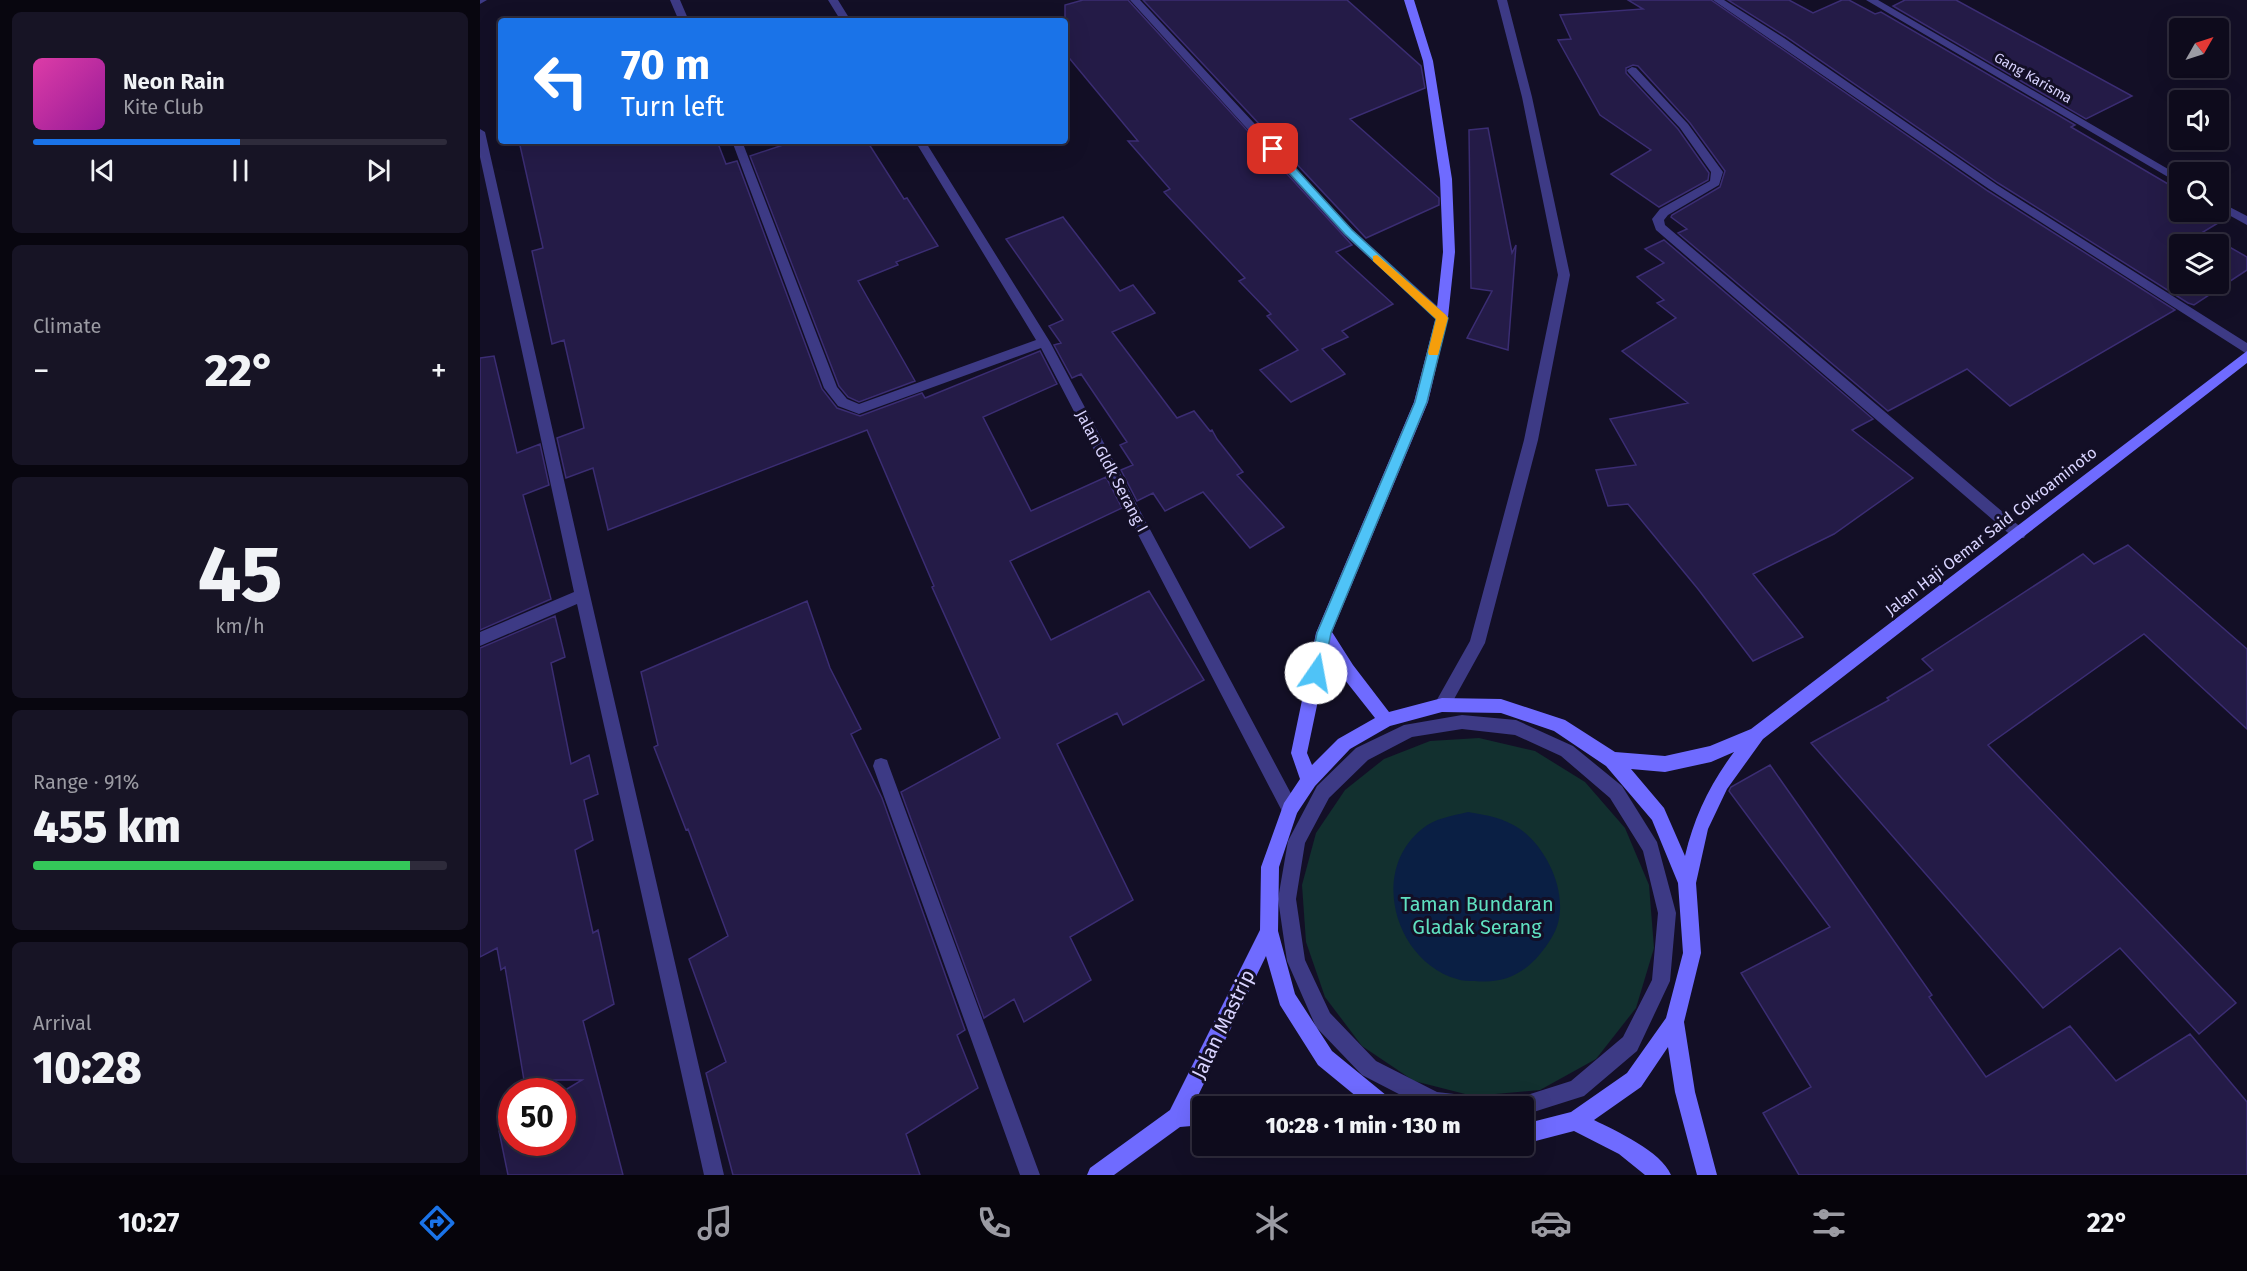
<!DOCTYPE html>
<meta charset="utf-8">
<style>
body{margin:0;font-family:"Fira Sans",sans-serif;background:#171425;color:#f1f3f6;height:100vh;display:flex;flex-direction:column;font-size:22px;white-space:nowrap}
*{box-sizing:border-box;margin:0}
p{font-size:20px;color:#9b9ba3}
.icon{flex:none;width:33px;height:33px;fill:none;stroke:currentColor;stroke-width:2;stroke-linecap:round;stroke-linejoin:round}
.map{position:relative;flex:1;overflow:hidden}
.drawer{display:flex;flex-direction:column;gap:12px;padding:12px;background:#08060f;width:480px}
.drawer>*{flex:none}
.guide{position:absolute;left:18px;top:18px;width:570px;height:126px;border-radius:6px;box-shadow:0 6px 24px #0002,0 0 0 2px #2e2b3b;background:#1a73e8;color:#fff;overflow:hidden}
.needle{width:39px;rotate:51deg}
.fabs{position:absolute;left:1689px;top:18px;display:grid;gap:12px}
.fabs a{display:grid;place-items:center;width:60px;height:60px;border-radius:6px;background:#0e0b1c;box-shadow:0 6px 24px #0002,0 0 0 2px #2e2b3b;font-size:30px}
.speed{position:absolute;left:18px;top:1078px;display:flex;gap:12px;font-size:30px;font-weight:700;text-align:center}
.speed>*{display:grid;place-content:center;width:78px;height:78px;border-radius:50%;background:#0e0b1c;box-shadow:0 6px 24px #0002,0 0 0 2px #2e2b3b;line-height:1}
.speed .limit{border:9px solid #d22;background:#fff;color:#111}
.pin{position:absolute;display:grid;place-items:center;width:51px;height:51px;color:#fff;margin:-26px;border-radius:12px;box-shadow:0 3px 9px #0006}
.me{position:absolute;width:66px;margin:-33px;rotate:12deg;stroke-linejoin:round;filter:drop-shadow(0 0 4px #0008)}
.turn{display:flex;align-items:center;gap:21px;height:126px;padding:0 24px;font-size:27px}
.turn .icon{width:78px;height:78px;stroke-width:2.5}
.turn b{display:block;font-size:42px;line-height:51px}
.big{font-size:45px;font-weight:800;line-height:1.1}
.drawer .card{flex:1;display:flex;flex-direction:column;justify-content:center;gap:9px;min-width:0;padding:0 21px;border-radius:9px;background:#171425}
.drawer .dial{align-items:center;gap:0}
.dial b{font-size:78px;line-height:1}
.song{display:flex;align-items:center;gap:18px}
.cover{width:72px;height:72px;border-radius:9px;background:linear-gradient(135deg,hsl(320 70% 55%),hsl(300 70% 35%))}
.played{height:6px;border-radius:3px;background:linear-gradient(90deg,#1a73e8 50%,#2e2b3b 50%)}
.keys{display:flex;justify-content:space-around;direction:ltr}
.heat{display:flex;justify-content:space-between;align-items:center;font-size:33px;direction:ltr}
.charge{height:9px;border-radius:4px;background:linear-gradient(90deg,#34c759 91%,#2e2b3b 0)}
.trip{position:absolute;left:712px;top:1096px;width:342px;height:60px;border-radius:6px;background:#0e0b1c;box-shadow:0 6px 24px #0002,0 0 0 2px #2e2b3b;font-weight:800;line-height:60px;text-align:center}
.menu{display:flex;height:96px;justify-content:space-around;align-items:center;background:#06040b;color:#9b9ba3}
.menu .icon{width:42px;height:42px}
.menu .current{color:#1a73e8}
.menu b{font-size:27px;color:#f1f3f6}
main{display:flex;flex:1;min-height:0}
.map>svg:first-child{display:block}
</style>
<main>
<section class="drawer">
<div class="card">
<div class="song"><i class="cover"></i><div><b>Neon Rain</b><p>Kite Club</p></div></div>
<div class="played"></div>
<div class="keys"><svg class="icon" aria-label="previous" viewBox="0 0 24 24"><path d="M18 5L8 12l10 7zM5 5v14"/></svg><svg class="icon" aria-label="pause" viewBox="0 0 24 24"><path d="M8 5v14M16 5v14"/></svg><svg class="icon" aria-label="next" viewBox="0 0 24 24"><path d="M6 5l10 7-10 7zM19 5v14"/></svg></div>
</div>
<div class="card"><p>Climate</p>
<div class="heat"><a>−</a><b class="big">22°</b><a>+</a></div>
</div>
<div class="card dial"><b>45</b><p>km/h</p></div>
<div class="card"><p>Range · 91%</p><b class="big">455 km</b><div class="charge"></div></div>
<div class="card"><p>Arrival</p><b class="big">10:28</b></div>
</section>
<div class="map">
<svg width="1767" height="1175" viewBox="0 0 1767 1175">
<rect width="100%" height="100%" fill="#130f26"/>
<!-- green -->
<path fill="#12302f" d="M999 738 1055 751 1105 782 1145 828 1169 885 1174 948 1156 1008 1116 1059 1060 1090 993 1096 934 1081 882 1046 845 997 826 942 822 885 836 833 865 790 904 759 950 741Z"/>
<!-- water -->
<path fill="#0a1f44" d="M988 812C1007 815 1024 818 1040 829 1070 850 1093 903 1072 937 1054 967 1031 985 995 981 989 981 982 981 977 979 915 961 889 871 942 829 955 818 972 816 988 812Z"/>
<!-- building -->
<path fill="#241b47" stroke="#3b2d73" stroke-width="1.5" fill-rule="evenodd" d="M603 0H648L872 245 856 252 913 304 862 331 868 337 842 349 865 374 811 402 780 370 818 350 787 316 791 314 759 281 765 278 684 192 690 189 648 141H658L585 53V5Z
M663 0H867L941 66 945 88 870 119 959 198V205L886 238Z
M1148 0H1231L1508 191 1695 310 1530 406 1487 369 1408 411 1198 233 1207 229 1191 217 1192 215 1240 187 1245 171 1210 123 1158 66 1153 65 1146 68V73L1198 129 1229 173 1228 180 1179 207 1131 174 1171 150 1120 115 1078 40 1091 39 1080 15 1163 9Z
M1248 0H1309L1333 13 1362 0H1369L1395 14 1401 12 1595 125 1591 127 1700 191V212H1738L1748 217 1723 232 1767 257V270L1714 305 1708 303 1518 183 1305 36ZM1700 244H1738V284H1700Z
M1425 0H1476L1652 96 1606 119 1413 6Z
M1008 128 1032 253 1036 245 1028 350 987 338 1012 291 991 288 989 130Z
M39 141H237L246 164 257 161 342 389 357 408 380 416 442 393 445 398 560 351 577 384 503 417 551 511 626 477 642 508 530 561 571 640 669 591 724 680 643 725 637 713 577 744 653 900 590 937 611 980 544 1022 534 999 504 1018 421 792 520 738 452 587 454 586 387 430 128 530 113 468 86 478 77 438 104 428 84 340 72 344 52 251 63 248Z
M315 141H387L424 199 427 198 458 246 416 262 418 265 378 281 435 381 379 402 368 397 359 386 270 156Z
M583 217 640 291 653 285 675 313 632 332 697 418 714 411 730 431 732 430 737 439 763 472 757 475 804 527 770 548 723 492 685 511 673 493 657 501 641 470 653 465 640 445 647 442 601 374 592 378 574 345 581 343 569 326 583 320 526 239Z
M1184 240 1393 419 1372 430 1433 478 1354 534 1273 574 1323 637 1273 661 1218 589 1148 504 1128 506 1116 470 1156 465 1130 419 1208 403 1142 351 1196 318 1177 303 1184 300 1157 277 1184 263 1165 249Z
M14 356 37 453 60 444 69 485 43 495 71 599 0 630V358Z
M1648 545 1767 649V729L1664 634 1508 745 1756 1003 1719 1034 1640 948 1563 1008 1331 743 1409 700 1407 698 1453 670 1442 659 1603 554 1614 564Z
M327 601 350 668 381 729 371 734 402 798 485 1030 477 1035 498 1088 426 1134 440 1175H253L226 1073 246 1062 209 959 248 936 208 829 206 830 174 747 178 745 161 672Z
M75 616 85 657 71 663 91 764 109 755 118 794 104 800 113 840 95 850 113 933 118 930 134 1004 103 1021 143 1175H28L19 1131 32 1123V1143H82V1092L102 1080H44L25 967 21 970 17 948 0 957V648Z
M1290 765 1452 995 1449 997 1506 1077 1590 1026 1636 1081 1710 1034 1767 1102V1175H1319L1283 1113 1331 1087 1261 973 1350 927 1249 791 1251 787Z"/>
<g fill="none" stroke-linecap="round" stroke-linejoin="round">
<!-- pedestrian -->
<path fill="#3d3a85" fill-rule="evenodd" d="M1017 0H1027L1052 97 1090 275 1058 440 1005 643 968 710 962 712 956 710 954 705 990 641 1044 440 1078 275 1042 97Z
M982 715 1036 720 1093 746 1142 786 1177 842 1196 913 1190 981 1157 1051 1104 1096 1044 1115V1107H1028L1031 1100 1091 1081 1143 1037 1172 980 1178 913 1163 851 1130 798 1081 756 1035 735 982 729 932 737 888 760 849 798 825 843 816 899 825 960 850 1013 896 1061 957 1092 1000 1097 1007 1100 1010 1107H944L882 1075 836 1027 807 961 798 899 808 841 837 786 876 748 924 725Z"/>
<!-- minor -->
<path fill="#3d3a85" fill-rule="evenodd" d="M0 0H7L0 4Z
M190 0H200L209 21H199Z
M348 0H358L371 21H361Z
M650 0H660L872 229 966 314 968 317 966 320H958L864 235Z
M1233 0H1244L1304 38 1517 185 1767 343V354L1509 189Z
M1386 0H1398L1700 176V184Z
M1152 67 1156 68 1208 124 1243 172 1239 185 1188 215 1184 220 1185 225 1544 530 1546 534 1544 538H1534L1176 230 1172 219 1180 209 1230 181 1231 172 1200 128 1148 72 1147 70Z
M0 129 5 132 110 595 244 1175H224L97 604 0 646V632L94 592 0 157Z
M252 141H262L357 387 367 399 379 404 556 340 435 141H445L570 342 816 803 819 809 816 815 810 817 804 815 561 348 379 414 358 406 344 388Z
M1738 201 1767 216V225L1738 209Z
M401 758 407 760 409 766 560 1175H540L393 766 395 760Z"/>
<!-- secondary -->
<path fill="#6f6bff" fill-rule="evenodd" d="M924 0H934L953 61 972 179 975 252 968 317 948 402 852 632 873 665 909 712 962 698 1021 699 1085 720 1135 752 1185 756 1230 746 1271 729 1767 351V363L1283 739 1247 789 1228 829 1216 883 1221 953 1204 1022 1215 1092 1237 1175H1217L1195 1092 1188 1047 1161 1087 1114 1120C1136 1131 1181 1151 1191 1175H1165L1139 1154 1094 1131 1044 1144V1124L1091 1112 1147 1073 1186 1018 1203 953 1198 883 1172 820 1126 766 1074 731 1021 713 962 712 910 726 870 749 835 786 817 813 799 867 798 931 815 994 852 1051 912 1100 915 1107H843L846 1100 853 1097H877L838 1065 800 1005 786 956 713 1106 728 1107H723V1125L700 1127 634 1175H607L610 1168 690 1110 780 930 781 867 804 803 820 779 811 753 836 633 934 402 956 317 963 252 960 179 943 61ZM848 653 861 675 895 718 858 739 832 765 827 753ZM1254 752C1230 784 1214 817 1205 856L1184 808 1151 769 1185 772 1231 762Z"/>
</g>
<!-- route -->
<path fill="#4fc3f7" stroke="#337fa1" stroke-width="1.5" d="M793 146 796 147 872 230 968 318 947 402 851 633 843 673 841 677 836 679 831 677 829 673 837 633 935 402 956 319 865 234 789 151 788 149Z"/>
<!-- slow -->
<path fill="#f59e0b" d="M897 255 966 315 968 318 958 355H949L948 352 956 319 893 261V256Z"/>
<g text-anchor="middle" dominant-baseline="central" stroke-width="6" stroke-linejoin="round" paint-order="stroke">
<!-- far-street labels -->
<g font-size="14" fill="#d9d4ff" stroke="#130f26">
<text transform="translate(1553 78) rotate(30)">Gang Karisma</text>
</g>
<!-- street labels -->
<g font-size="16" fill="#d9d4ff" stroke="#130f26">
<text transform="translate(632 471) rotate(62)">Jalan Gldk Serang I</text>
<text transform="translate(1511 531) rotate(-38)">Jalan Haji Oemar Said Cokroaminoto</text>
</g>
<!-- near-park labels -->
<g font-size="20" fill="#5fe0c0" stroke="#130f26">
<text x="997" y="904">Taman Bundaran<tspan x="997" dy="23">Gladak Serang</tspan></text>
</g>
<!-- near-street labels -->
<g font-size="20" fill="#d9d4ff" stroke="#130f26">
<text transform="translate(743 1024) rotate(-64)">Jalan Mastrip</text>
</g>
</g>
</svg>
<div class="fabs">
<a><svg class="needle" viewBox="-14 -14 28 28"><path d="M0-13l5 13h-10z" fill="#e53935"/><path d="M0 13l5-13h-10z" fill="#9b9ba3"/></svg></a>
<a><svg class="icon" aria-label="sound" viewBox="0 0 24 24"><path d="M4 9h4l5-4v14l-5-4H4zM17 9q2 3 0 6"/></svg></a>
<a><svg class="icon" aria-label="search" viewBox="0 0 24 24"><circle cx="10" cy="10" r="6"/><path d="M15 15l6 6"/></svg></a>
<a><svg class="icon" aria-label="layers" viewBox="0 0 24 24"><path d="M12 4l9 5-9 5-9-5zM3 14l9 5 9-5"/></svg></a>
</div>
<div class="speed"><div class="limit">50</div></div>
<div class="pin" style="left:793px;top:149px;background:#d93025"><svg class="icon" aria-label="arrive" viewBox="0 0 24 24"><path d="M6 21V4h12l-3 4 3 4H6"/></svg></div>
<svg class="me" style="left:836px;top:673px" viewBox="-20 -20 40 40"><circle r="19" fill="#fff"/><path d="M0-13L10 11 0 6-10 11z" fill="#4fc3f7"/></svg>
<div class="trip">10:28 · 1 min · 130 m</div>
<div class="guide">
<div class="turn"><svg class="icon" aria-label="left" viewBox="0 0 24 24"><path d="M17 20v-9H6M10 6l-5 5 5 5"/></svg><div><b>70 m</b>Turn left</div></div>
</div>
</div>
</main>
<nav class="menu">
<b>10:27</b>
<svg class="icon current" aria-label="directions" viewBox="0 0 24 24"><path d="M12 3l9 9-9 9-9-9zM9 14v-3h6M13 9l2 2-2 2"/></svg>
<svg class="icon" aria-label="music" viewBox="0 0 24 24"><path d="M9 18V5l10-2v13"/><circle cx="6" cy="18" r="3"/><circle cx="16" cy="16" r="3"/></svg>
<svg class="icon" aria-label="phone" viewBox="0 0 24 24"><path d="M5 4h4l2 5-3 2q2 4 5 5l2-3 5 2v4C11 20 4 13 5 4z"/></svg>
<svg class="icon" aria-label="climate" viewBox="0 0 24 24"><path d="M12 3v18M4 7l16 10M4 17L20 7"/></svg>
<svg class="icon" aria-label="car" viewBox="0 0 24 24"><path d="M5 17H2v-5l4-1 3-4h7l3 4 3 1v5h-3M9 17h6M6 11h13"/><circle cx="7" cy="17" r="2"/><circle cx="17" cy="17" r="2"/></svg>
<svg class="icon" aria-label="filters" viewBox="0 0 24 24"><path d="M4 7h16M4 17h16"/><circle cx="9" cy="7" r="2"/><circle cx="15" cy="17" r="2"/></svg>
<b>22°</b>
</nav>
